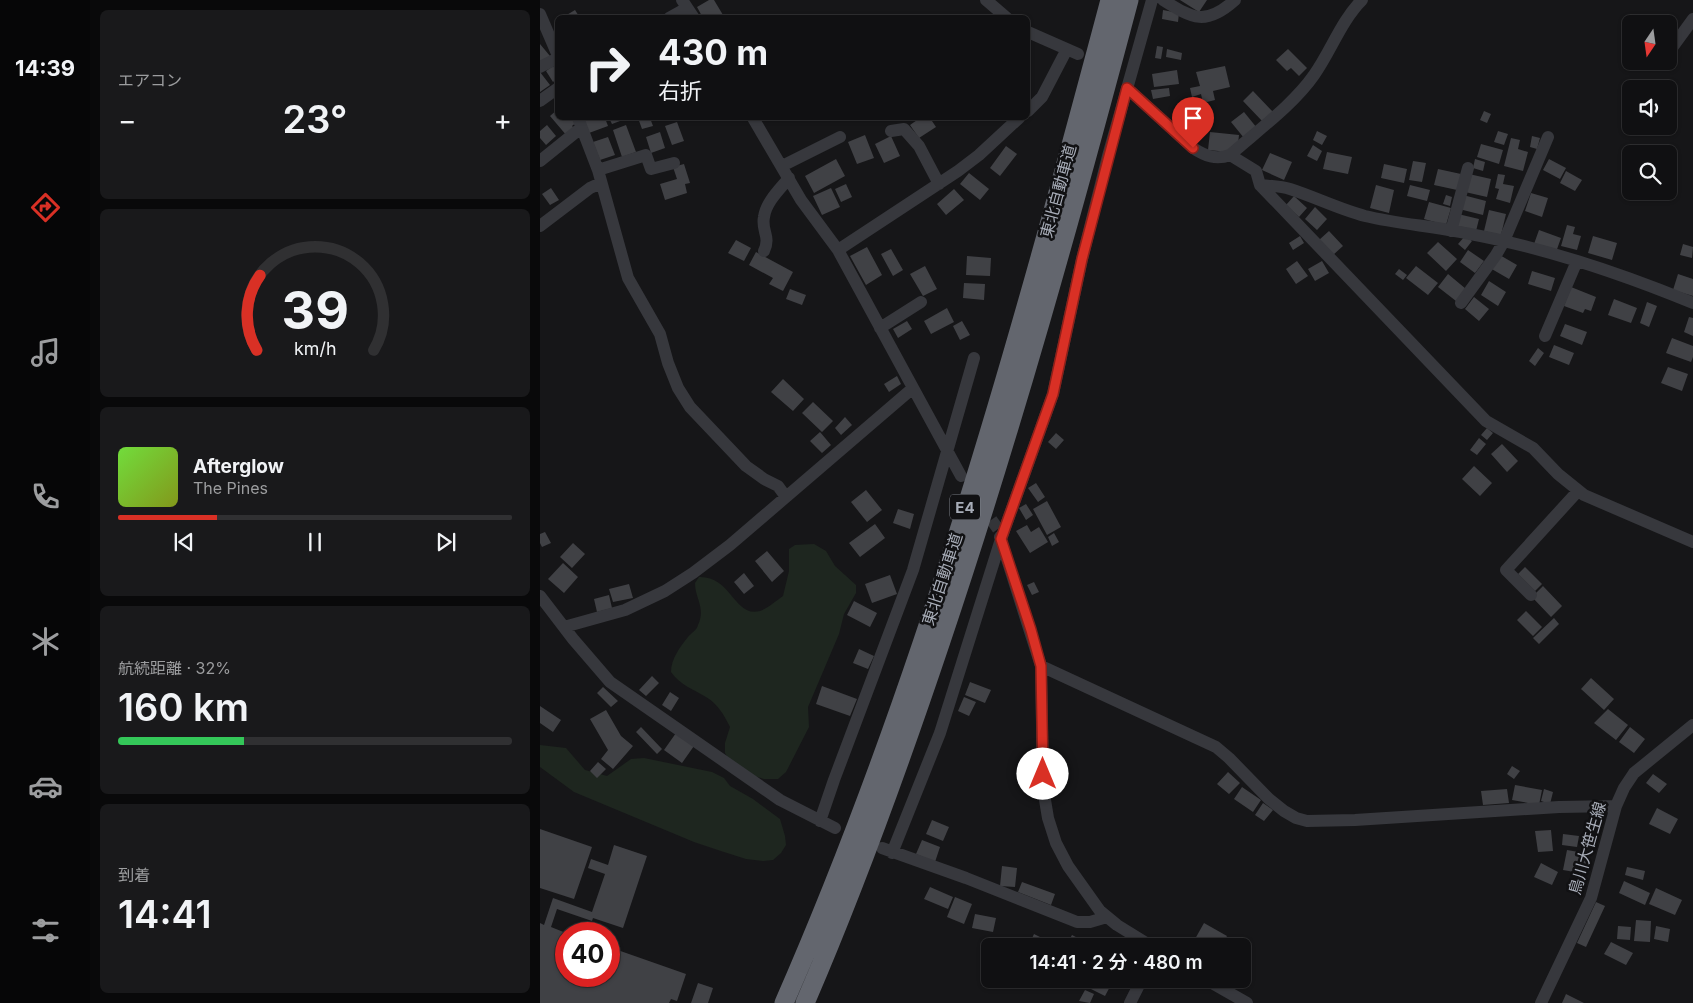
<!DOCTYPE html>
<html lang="ja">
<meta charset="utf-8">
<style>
body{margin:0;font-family:Inter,"Noto Sans JP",sans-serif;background:#19191b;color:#f1f3f6;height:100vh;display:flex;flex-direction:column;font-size:19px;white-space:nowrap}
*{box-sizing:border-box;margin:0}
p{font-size:16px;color:#9c9d9f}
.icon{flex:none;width:28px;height:28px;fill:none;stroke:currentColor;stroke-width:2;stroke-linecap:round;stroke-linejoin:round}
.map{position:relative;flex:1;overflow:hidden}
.side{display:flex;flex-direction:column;gap:10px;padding:10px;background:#09090a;width:450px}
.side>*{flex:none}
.guide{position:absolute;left:15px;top:15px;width:475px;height:105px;border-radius:8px;box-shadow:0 1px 4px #0004,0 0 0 1px #303032;background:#101012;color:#f1f3f6;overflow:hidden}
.needle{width:32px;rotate:193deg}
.buttons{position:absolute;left:1082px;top:15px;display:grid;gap:10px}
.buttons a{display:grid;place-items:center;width:55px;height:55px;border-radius:8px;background:#101012;box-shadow:0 1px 4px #0004,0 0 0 1px #303032;font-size:25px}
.speed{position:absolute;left:15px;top:922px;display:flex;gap:10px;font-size:25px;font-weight:700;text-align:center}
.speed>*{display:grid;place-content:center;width:65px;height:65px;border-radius:50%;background:#101012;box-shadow:0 1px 4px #0004,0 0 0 1px #303032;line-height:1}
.speed .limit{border:8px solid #d22;background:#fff;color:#111}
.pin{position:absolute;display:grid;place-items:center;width:42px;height:42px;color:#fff;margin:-51px -21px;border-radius:50% 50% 50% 0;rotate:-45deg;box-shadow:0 0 5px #0007}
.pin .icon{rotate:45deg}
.me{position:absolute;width:55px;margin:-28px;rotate:0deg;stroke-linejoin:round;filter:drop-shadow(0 0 4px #0008)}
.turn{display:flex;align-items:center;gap:18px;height:105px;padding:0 20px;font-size:22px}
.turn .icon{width:65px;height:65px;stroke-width:2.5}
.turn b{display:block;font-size:35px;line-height:42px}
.big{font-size:38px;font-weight:600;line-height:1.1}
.side .card{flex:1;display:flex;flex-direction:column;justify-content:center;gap:8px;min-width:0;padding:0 18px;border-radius:8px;background:#19191b}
.side .dial{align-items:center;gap:0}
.dial svg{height:130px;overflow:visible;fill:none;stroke:#303032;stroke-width:7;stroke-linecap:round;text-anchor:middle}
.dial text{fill:#f1f3f6;stroke:none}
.song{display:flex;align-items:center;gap:15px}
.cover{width:60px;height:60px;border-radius:8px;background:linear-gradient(135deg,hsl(100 70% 55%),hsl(70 70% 35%))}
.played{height:5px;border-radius:2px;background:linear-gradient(90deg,#d93025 25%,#303032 25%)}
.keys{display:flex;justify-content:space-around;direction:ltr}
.heat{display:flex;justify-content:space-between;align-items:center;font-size:28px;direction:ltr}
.charge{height:8px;border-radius:4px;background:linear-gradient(90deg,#34c759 32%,#303032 0)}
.trip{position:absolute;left:441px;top:938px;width:270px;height:50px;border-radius:8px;background:#101012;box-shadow:0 1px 4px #0004,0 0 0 1px #303032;font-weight:600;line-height:50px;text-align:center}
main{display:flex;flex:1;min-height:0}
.tab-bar{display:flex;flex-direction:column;width:90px;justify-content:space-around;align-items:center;background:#060607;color:#9c9d9f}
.tab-bar .icon{width:35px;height:35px}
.tab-bar .active{color:#d93025}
.tab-bar b{font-size:22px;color:#f1f3f6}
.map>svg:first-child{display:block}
</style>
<main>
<nav class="tab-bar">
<b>14:39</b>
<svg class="icon active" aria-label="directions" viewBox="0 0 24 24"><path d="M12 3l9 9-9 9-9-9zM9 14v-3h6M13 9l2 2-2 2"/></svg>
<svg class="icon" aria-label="music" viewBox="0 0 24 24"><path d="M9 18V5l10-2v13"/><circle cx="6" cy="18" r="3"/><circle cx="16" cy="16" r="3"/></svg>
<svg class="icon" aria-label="phone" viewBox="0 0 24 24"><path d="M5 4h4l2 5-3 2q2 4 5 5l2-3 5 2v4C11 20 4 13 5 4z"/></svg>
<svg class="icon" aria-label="climate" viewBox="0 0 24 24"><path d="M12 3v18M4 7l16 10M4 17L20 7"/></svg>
<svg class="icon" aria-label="car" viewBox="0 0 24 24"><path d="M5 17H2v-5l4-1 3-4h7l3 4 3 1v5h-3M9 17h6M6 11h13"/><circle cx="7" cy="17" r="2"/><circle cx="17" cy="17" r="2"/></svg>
<svg class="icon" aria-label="filters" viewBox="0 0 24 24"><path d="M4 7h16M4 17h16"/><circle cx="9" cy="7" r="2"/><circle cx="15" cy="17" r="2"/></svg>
</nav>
<section class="side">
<div class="card"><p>エアコン</p>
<div class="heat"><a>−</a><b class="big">23°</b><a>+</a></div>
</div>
<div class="card dial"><svg viewBox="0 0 100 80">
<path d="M14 69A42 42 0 1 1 86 69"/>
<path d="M14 69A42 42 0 0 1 16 23" stroke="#d93025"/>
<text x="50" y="56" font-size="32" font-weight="700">39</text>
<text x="50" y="72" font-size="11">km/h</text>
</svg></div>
<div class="card">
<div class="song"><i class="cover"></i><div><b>Afterglow</b><p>The Pines</p></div></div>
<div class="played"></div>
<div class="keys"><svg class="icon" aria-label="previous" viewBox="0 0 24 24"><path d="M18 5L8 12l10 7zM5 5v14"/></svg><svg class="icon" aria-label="pause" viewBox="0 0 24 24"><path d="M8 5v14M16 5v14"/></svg><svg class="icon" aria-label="next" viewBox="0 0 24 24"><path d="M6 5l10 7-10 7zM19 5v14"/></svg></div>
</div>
<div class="card"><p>航続距離 · 32%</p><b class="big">160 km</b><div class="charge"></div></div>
<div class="card"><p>到着</p><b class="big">14:41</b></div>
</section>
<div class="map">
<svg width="1153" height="1003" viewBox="0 0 1153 1003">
<rect width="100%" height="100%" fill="#161618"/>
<!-- green -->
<path fill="#1e261f" d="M274 544 286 551 295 566 316 585V593L304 614 299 634 268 707 269 727 246 772 238 779H224L211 775 188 758 185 753V743L190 727C184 715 178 704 166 697 153 689 140 685 131 672 131 659 140 647 148 637 151 633 157 630 158 625 166 607 155 599 155 583L159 577C192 576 194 618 220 611 228 608 236 601 243 596L249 571V549L255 545Z
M0 745 26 748 45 770 67 776 91 759 104 758 172 772 184 778 190 786 213 799 240 819 245 836 246 845 241 853 233 860 223 861 206 859 184 852 154 842 34 792 0 767Z"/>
<!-- building -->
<path fill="#404145" d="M169 0H174L183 15 177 18H163L157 7Z
M640 0H667L659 12Z
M35 10 40 18H27L25 16Z
M623 10 639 13 638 22 622 19Z
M0 44 10 56 0 64Z
M617 46 623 47 621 59 615 58Z
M627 49 642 53 641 60 626 57Z
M748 49 767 68 759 76 751 68 747 71 736 60Z
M13 66 18 72V78L13 82 6 71Z
M685 66 690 87 673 91 675 100 663 103 661 94 652 97 650 88 660 86 656 72Z
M637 70 639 84 614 87 612 74Z
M0 72 10 85 0 92Z
M629 88 630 96 613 99 611 90Z
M713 91 733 112 723 122 703 101Z
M18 109V118H34L37 122 32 126 35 129 27 136 10 116Z
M944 111 951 114 947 123 940 120Z
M704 112 717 128 704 138 691 122Z
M43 118H65L68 126 49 133Z
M69 118H88L72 124Z
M98 118H110L113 126 102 129Z
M380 118H390L396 127 379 138 370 125Z
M137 122 144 141 132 145 125 126Z
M7 125 16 136 6 145 0 138V131Z
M86 125 96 152 82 157 73 130Z
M777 131 787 136 782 145 773 140Z
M958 131 968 134 964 145 954 142Z
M120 132 125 148 111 153 106 137Z
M670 132 699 135 698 144 689 152 668 150Z
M325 135 334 158 317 164 308 142Z
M351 136 360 156 344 163 335 144Z
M992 136 1000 138 997 149 990 147Z
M68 137 75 155 60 160 53 142Z
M971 138 980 140 978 149 988 152 983 171 964 166Z
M941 144 963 150 959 164 937 157Z
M773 145 782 151 777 161 767 156Z
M466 146 477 154 460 176 450 168Z
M787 152 812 157 808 174 783 169Z
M730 153 752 162 744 180 722 170Z
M296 159 305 176 274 193 265 176Z
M935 159 945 162 943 171 933 168Z
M1009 159 1026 168 1020 179 1003 170Z
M873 161 886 163 882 182 869 180Z
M144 164 150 183 145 184 147 193 125 200 120 184 137 179 133 167Z
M844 164 867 169 864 183 841 178Z
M898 169 921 174 917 190 894 185Z
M1026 171 1042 180 1035 191 1020 183Z
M429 173 449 189 440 200 420 184Z
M929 174 951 179 947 197 925 192Z
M958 174 965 175 963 184 974 186 970 203 956 199 959 189 955 188Z
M306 184 312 197 301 202 295 189Z
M836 185 854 190 849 213 830 208Z
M870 185 890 190 887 201 867 196Z
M11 188 19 200 10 205 2 194Z
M291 188 300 207 282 215 273 196Z
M414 189 424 200 406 215 397 204Z
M991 193 1008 198 1002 217 985 211Z
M906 195 912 197 910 206 903 204Z
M923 195 946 201 943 215 919 209Z
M754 196 767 208 759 217 746 205Z
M889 202 911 208 906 225 884 219Z
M775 207 787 219 777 230 765 219Z
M949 210 966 214 961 235 944 231Z
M918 214 939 219 936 231 915 226Z
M1027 225 1035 227 1033 234 1041 236 1037 250 1021 246Z
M999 230 1021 238 1016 252 994 244Z
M789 231 803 246 793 255 779 240Z
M760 236 764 243 753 250 749 243Z
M925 236 932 241 925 250 918 244Z
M1053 236 1077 243 1072 260 1048 253Z
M196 240 211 248 204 261 188 253Z
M898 242 917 259 906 271 887 253Z
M1143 244 1153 247 1152 258 1140 255Z
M327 247 342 275 326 285 310 256Z
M351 249 363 270 353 276 341 254Z
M928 250 944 261 935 273 920 262Z
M216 252 253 272 243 291 229 284 233 278 209 265Z
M958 254 977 265 969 279 950 268Z
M427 256 451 258 450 276 426 275Z
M757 261 768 276 756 284 746 269Z
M782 261 789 273 775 281 768 269Z
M385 266 397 289 383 296 370 274Z
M876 266 898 283 888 295 866 278Z
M859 269 867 275 863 280 855 274Z
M992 271 1015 278 1011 291 988 284Z
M908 274 926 289 916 301 898 287Z
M1138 274 1153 279V296L1133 290Z
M949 281 966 292 958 306 941 295Z
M424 283 445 284 444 300 423 298Z
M1031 287 1056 297 1051 311 1045 309 1043 313 1024 306Z
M250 289 266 295 262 305 246 299Z
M934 297 949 309 939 321 925 309Z
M1074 299 1097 308 1091 323 1068 315Z
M1107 302 1117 306 1109 327 1100 323Z
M407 308 414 322 391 334 384 321Z
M1149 317 1153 318V336L1144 332Z
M367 321 372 329 358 338 353 329Z
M422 321 430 335 420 340 413 326Z
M1025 324 1047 332 1042 345 1020 336Z
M1132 338 1153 346V357L1151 362 1126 353Z
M1014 345 1034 353 1029 365 1009 357Z
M998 348 1004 353 995 366 989 361Z
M1128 367 1148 374 1142 391 1121 383Z
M357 376 361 384 349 392 344 384Z
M243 379 264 399 253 411 231 392Z
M273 402 293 421 282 432 262 413Z
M305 417 312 425 301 435 295 428Z
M947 428 953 433 947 440 941 435Z
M280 432 291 445 282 453 270 441Z
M516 433 524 440 516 449 508 442Z
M939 438 946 444 937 455 930 450Z
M962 444 978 461 967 472 951 454Z
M934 466 952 483 940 496 922 479Z
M496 483 505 497 498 502 488 488Z
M326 490 342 510 327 522 311 502Z
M507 501 521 527 507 535 493 509Z
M486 504 493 515 486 520 479 508Z
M358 509 374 514 370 529 353 523Z
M335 524 345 538 320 557 309 543Z
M487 525 491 532 499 527 508 542 490 553 476 531Z
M5 532 11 543 2 547 0 543V534Z
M514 533 519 542 512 546 508 537Z
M33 543 45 554 32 568 20 557Z
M227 551 244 571 232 582 215 561Z
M23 563 38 577 24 593 8 579Z
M985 567 1002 584 995 591 978 574Z
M204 573 214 586 204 594 194 582Z
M350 575 357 594 332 603 325 584Z
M494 582 499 592 492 595 487 585Z
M89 584 93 598 73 602 69 589Z
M1003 586 1022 606 1011 617 992 597Z
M69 595 72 608 57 612 54 599Z
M314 601 337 613 330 627 307 615Z
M986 611 1002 627 993 636 977 620Z
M1014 618 1019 624 999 644 993 638Z
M319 649 334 656 328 669 313 663Z
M112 676 119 683 106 696 99 690Z
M1051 678 1074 699 1064 710 1041 689Z
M430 682 451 690 445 703 425 695Z
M282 686 317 699 310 716 276 704Z
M63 687 78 701 71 707 57 693Z
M130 692 139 698 131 711 122 705Z
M424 697 436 702 429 716 418 711Z
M0 706 21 720 13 732 0 723Z
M1068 709 1088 725 1076 740 1054 723Z
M66 710 81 736 93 746 73 769 61 759 68 750 50 719Z
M101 727 122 749 117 754 96 732Z
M1090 727 1105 739 1094 753 1079 742Z
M136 733 154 746 142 763 124 750Z
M58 762 66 769 57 778 50 771Z
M972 766 980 771 974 779 967 774Z
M688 772 700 783 689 794 677 784Z
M1113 774 1127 784 1119 793 1106 783Z
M975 785 1002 790 999 805 972 800Z
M702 787 721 800 713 812 694 799Z
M967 789 969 803 943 805 941 791Z
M1004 789 1013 792 1010 804 1001 801Z
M723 803 733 810 724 821 715 815Z
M1117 808 1138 819 1130 834 1109 824Z
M392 820 409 827 403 841 386 834Z
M0 829 52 847 34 899 0 888Z
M1011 830 1013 851 998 852 995 831Z
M1023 834 1039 836 1037 847 1022 845Z
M382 840 400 847 395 862 376 854Z
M74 845 107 856 83 928 53 918 52 921 17 909 11 927 26 933V976H69V947L146 974 137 1001 131 999 129 1003H0V923L4 925 13 898 52 912 65 874 48 868 51 859 68 865Z
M1027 850 1050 854 1046 874 1023 870Z
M1001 863 1018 872 1012 885 994 877Z
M462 866 477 868 475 887 460 886Z
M1087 867 1105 871 1103 880 1085 875Z
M1084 881 1110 893 1105 905 1079 893Z
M482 882 515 894 511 905 478 892Z
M390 887 413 897 408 909 384 899Z
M1116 888 1142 900 1135 915 1109 904Z
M415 897 432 904 424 924 407 917Z
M1056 902 1065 906 1046 947 1037 943Z
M435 914 456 918 453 932 432 928Z
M1096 920 1111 921 1110 942 1094 941Z
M664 923 687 936 681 946H668L655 939Z
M1078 926 1091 927 1090 940 1077 939Z
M1116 926 1130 929 1128 942 1114 939Z
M494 934 518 946H491L489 945Z
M532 935 553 946H526Z
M1071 942 1093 953 1086 965 1064 954Z
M549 979H568L573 981 565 996 545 986Z
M158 983 173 988 168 1003H151Z
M545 990 554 994 550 1003 539 1001Z
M1026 994 1044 1003H1022Z"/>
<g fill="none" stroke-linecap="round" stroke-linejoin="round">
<!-- minor-tunnel -->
<path stroke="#333438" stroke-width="12" stroke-dasharray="12 6" stroke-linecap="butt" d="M441 505 458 529"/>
<!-- minor -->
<path stroke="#37383d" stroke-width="12" d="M142 0 154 18
M446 0 467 18
M623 0C653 19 666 26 695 0
M0 14 18 56
M129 18 147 8
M488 32 538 54
M1129 52 1153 19
M0 67 18 58
M587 88 653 148C665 156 676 160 690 155 717 131 754 104 774 75 791 51 801 21 822 0
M0 101 18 88
M488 111 502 97 527 49
M38 118 58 170 88 278 120 334 128 363 138 388 150 407 206 466 224 479 238 486 246 497
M213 118 261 200 298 250 421 476
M351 131 364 129 379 146 399 184
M690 155 716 171 720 185C729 186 741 186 750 189 775 197 799 209 825 216 858 224 892 226 925 233 1003 247 1080 273 1153 303
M0 161 41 128
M242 166 300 137
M58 170 106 155 111 169 134 163
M720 185 946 421 993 448 1018 474 1044 495 1153 542
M0 226 50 188 61 183
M911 231 928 168
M298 250 418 171 439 155 479 118
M224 251C231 236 221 231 224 217 226 202 240 189 249 178
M921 303 956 255 964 241 1008 137
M340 328 381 302
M1005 336 1037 261
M460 537 501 666 503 788 508 818 516 843 528 866 560 911 577 925 611 946
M991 595 966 570 1038 491
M0 596 33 639 70 682 240 800 295 828
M24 627 85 610 125 591 153 573 190 545 373 388
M501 666 676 747 689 758 729 799 744 811 756 818 767 821 815 820 1019 807 1076 806
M280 821 294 780 373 570 434 358
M342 848 426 878 537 922H550L567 917
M352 853 400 733 461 539 513 394 542 259 568 156 612 0
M665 979 707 1003
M590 1003 602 979
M1001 1003 1051 898 1076 806 1084 788 1094 773 1153 725"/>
<!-- highway -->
<path stroke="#63666e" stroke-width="19" d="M244 1003C385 682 480 338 570 0
M265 1003C316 885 360 763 401 641 472 430 532 215 589 0"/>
</g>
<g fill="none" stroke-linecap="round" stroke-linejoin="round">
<!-- route casing -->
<g stroke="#8d1f18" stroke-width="12">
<path id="route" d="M503 774 501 666 491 630 461 539 513 394 542 259 587 88 653 148"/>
</g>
<!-- route -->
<use href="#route" stroke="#d93025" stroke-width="9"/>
</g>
<g text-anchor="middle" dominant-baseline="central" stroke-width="5" stroke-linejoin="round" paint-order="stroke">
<!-- shield labels -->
<rect fill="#111113" stroke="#7b7e86" stroke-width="1" x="410" y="494.5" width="30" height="25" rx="4"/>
<g font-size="15" font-weight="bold" fill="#a8adb8">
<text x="425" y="507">E4</text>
</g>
<!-- street labels -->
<g font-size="16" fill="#a8adb8" stroke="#111113">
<text transform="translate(518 191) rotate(-75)">東北自動車道</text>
<text transform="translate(402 579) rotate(-72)">東北自動車道</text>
<text transform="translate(1047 848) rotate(-74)">鳥川大笹生線</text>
</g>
</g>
</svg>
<div class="buttons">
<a><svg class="needle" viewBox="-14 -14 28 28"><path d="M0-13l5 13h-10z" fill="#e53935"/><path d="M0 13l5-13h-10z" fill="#9c9d9f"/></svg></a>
<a><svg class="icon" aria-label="sound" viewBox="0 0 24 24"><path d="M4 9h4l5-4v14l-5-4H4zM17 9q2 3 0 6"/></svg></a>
<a><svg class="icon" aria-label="search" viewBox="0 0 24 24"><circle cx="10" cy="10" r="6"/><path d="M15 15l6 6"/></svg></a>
</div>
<div class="speed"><div class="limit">40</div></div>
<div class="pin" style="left:653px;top:148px;background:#d93025"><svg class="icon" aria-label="arrive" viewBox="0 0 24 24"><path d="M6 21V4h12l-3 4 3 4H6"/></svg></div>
<svg class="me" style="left:503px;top:774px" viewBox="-20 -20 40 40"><circle r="19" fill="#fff"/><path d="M0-13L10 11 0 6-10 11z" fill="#d93025"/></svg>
<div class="trip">14:41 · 2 分 · 480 m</div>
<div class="guide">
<div class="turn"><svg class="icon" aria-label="right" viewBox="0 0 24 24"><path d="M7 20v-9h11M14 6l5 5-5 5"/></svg><div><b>430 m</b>右折</div></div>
</div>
</div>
</main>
